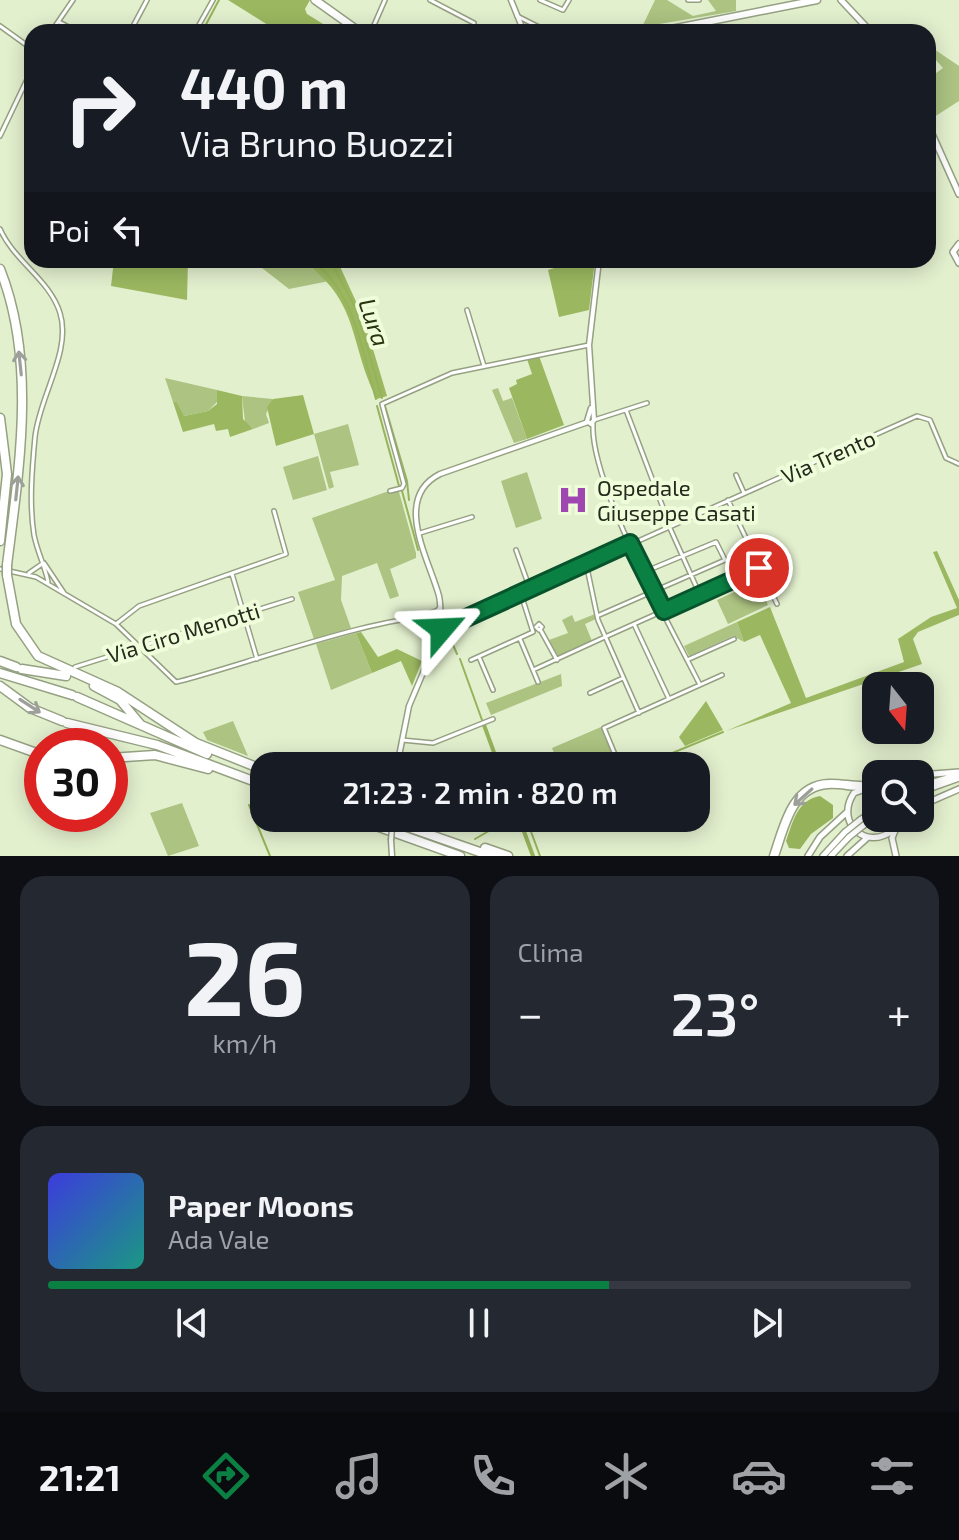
<!DOCTYPE html>
<html lang="it">
<meta charset="utf-8">
<style>
body{margin:0;font-family:"Exo 2",sans-serif;background:#242831;color:#f1f3f6;height:100vh;display:flex;flex-direction:column;font-size:30px;white-space:nowrap}
*{box-sizing:border-box;margin:0}
p{font-size:26px;color:#9ea1a6}
.icon{flex:none;width:44px;height:44px;fill:none;stroke:currentColor;stroke-width:2;stroke-linecap:round;stroke-linejoin:round}
.map{position:relative;height:856px;overflow:hidden}
.panel{display:flex;flex-direction:column;gap:20px;padding:20px;background:#0d0f14;flex:1}
.panel>*{flex:none}
.hud{position:absolute;left:24px;top:24px;width:912px;height:244px;border-radius:24px;box-shadow:0 4px 20px #0003;background:#171b24;color:#f1f3f6;overflow:hidden}
.needle{width:52px;rotate:163deg}
.fabs{position:absolute;left:862px;top:672px;display:grid;gap:16px}
.fabs a{display:grid;place-items:center;width:72px;height:72px;border-radius:16px;background:#171b24;box-shadow:0 4px 20px #0003;font-size:40px}
.speed{position:absolute;left:24px;top:728px;display:flex;gap:16px;font-size:40px;font-weight:700;text-align:center}
.speed>*{display:grid;place-content:center;width:104px;height:104px;border-radius:50%;background:#171b24;box-shadow:0 4px 20px #0003;line-height:1}
.speed .limit{border:12px solid #d22;background:#fff;color:#111}
.pin{position:absolute;display:grid;place-items:center;width:68px;height:68px;color:#fff;margin:-34px;border:4px solid #fff;border-radius:50%;box-shadow:0 2px 8px #0007}
.me{position:absolute;width:88px;margin:-44px;rotate:64deg;stroke-linejoin:round;filter:drop-shadow(0 0 6px #0008)}
.turn{display:flex;align-items:center;gap:28px;height:168px;padding:0 24px;font-size:36px}
.turn .icon{width:104px;height:104px;stroke-width:2.5}
.turn b{display:block;font-size:56px;line-height:68px}
.then{display:flex;align-items:center;height:76px;padding:0 24px;background:#0003;gap:16px;font-size:30px}
.big{font-size:60px;font-weight:600;line-height:1.1}
.panel .tile{flex:1;display:flex;flex-direction:column;justify-content:center;gap:12px;min-width:0;padding:0 28px;border-radius:24px;background:#242831}
.panel .dial{align-items:center;gap:0}
.dial b{font-size:104px;line-height:1}
.song{display:flex;align-items:center;gap:24px}
.cover{width:96px;height:96px;border-radius:12px;background:linear-gradient(135deg,hsl(240 70% 55%),hsl(170 70% 35%))}
.played{height:8px;border-radius:4px;background:linear-gradient(90deg,#0b8043 65%,#363941 65%)}
.keys{display:flex;justify-content:space-around;direction:ltr}
.heat{display:flex;justify-content:space-between;align-items:center;font-size:44px;direction:ltr}
.panel .tiles{flex:1;display:grid;gap:20px;grid-template-columns:1fr 1fr}
.tile:last-child{grid-column:span 2}
.trip{position:absolute;left:250px;top:752px;width:460px;height:80px;border-radius:24px;background:#171b24;box-shadow:0 4px 20px #0003;font-weight:600;line-height:80px;text-align:center}
.dock{display:flex;height:128px;justify-content:space-around;align-items:center;background:#090b0e;color:#9ea1a6}
.dock .icon{width:56px;height:56px}
.dock .active{color:#0b8043}
.dock b{font-size:36px;color:#f1f3f6}
.map>svg:first-child{display:block}
</style>
<div class="map">
<svg width="959" height="856" viewBox="0 0 959 856">
<rect width="100%" height="100%" fill="#e3f0ce"/>
<!-- green -->
<path fill="#acc382" d="M655 0H667L693 16 716 11 708 0H736V11L612 32 642 27Z
M928 45 959 66V101L931 119 928 79 943 68 928 51Z
M272 260H301L329 281 289 289 262 268Z
M165 378 217 390 218 401 208 411 184 416 173 402Z
M498 388 503 401 512 398 527 439 514 443 492 390Z
M242 396 273 399 266 414 269 423 253 429 245 422Z
M348 424 359 465 330 472 334 487 329 489 314 434Z
M318 456 327 490 293 500 283 467Z
M527 472 542 519 516 528 501 481Z
M386 492H399L416 553V558L390 569 399 596 390 599 377 563 342 576 341 600 351 628 314 639 298 592 335 580 312 518Z
M758 581 768 605 728 624 717 600Z
M595 614 596 619 585 624 592 641 558 656 549 640 568 633 562 620 572 615 575 622Z
M737 622 744 642 733 636 689 656 684 646Z
M356 633 372 673 331 690 316 644Z
M561 674 562 686 491 715 486 703Z
M233 721 248 756 207 740 203 732Z
M601 727 617 766H559L552 748Z
M182 803 199 846 168 856 150 813Z"/>
<!-- forest -->
<path fill="#9bb860" d="M228 0H310L305 9 307 14 336 32H279Z
M114 260H188L187 300 111 286Z
M301 260H337L364 319 387 396 377 399C348 342 361 301 301 260Z
M579 260H595L589 310 559 317 548 270Z
M539 356 564 425 527 439 509 388 517 384 516 380 532 374 527 359Z
M217 390 242 396 243 419 253 429 230 437 228 429 216 431 214 424 183 432 173 402 177 403 184 416 208 411 217 404Z
M303 395 314 434 276 446 267 407 273 399Z
M937 551 959 600V615L918 632 913 639 922 664 726 731 791 703 760 635 744 642 737 622 770 607 806 698 904 662 898 639 931 617 957 608 933 552Z
M361 632 378 657 397 649 422 661 412 686 401 661 372 673 356 633Z
M706 701 723 730 685 746 679 737Z"/>
<!-- water -->
<path fill="#96b35b" d="M820 796 833 805V818L811 834 800 849 789 848 786 841C793 822 797 800 820 796Z"/>
<g fill="none" stroke-linecap="round" stroke-linejoin="round">
<!-- stream -->
<path stroke="#96b35b" stroke-width="2" d="M202 32 219 0
M32 81V87
M311 260C355 291 362 351 376 399
M330 260 356 309 382 398
M377 406 399 486
M385 406 407 481 409 500
M402 491 418 550
M447 631 457 654
M460 659 482 720
M641 766 723 732
M249 805 270 856
M526 818 540 856
M475 839 511 818"/>
<!-- canal -->
<path stroke="#96b35b" stroke-width="4" d="M484 725 499 766
M519 818 533 856"/>
<!-- minor casing -->
<g stroke="#95a182" stroke-width="6">
<path id="minor" d="M430 0 474 23
M540 0 563 10 569 0
M688 0H699
M517 16 549 32
M59 22 78 32
M0 26 32 49
M51 32 73 0
M130 32 147 0
M195 32 213 0
M371 32 385 0
M0 136 32 69
M0 229C14 261 50 280 60 313 72 351 39 397 35 437 32 469 29 504 34 535 37 551 45 566 48 582
M467 310 484 366
M626 410 670 526
M594 420 647 403
M593 424C590 484 671 627 700 685
M736 475 744 493
M390 491 402 488 404 484 382 404 452 373 589 345
M728 500 777 604
M669 526 700 595
M420 533 472 517
M516 550 530 589
M44 563 64 593
M586 563 598 620 639 713
M0 569 36 577 116 624 176 682C219 673 405 606 433 620
M29 573 42 564
M232 574 257 659
M420 616 439 610
M597 616 725 560 716 542 644 572
M413 619 430 628
M116 624 139 606 286 554 274 511
M539 624 542 627 539 630 536 627Z
M634 624 669 699
M442 629 917 416 930 420 946 458 959 464
M540 629 557 660
M605 637 759 568
M520 639 538 682
M479 657 493 690
M471 660 533 632 521 594
M687 660 734 639
M75 667 292 599
M533 670 605 637
M590 693 623 678
M402 740 433 743 493 719
M618 762 604 728 722 675"/>
</g>
<!-- tertiary casing -->
<g stroke="#95a182" stroke-width="7">
<path id="tertiary" d="M511 0 524 32
M591 408 587 421 591 424 594 420 589 345 599 260
M441 621C440 613 441 605 439 596 429 559 392 498 440 474L588 422
M434 641 430 626 439 609
M397 766 409 706 442 628 440 620H433
M391 840 392 856"/>
</g>
<!-- secondary casing -->
<g stroke="#95a182" stroke-width="8">
<path id="secondary" d="M841 0 871 32
M928 125 959 194
M959 244 953 252 959 263
M920 775 959 772
M876 785 854 793C834 822 866 852 893 830
M920 786 958 775
M920 792 959 778
M920 806 959 789
M860 820 876 809
M864 825 876 816
M808 856 820 837 846 813
M823 856 845 832
M831 856 849 837
M847 856 867 838
M896 856 892 838 900 818"/>
</g>
<!-- primary casing -->
<g stroke="#95a182" stroke-width="9">
<path id="primary" d="M656 32 817 0"/>
</g>
<!-- trunk casing -->
<g stroke="#95a182" stroke-width="10">
<path id="trunk" d="M315 0 360 32"/>
</g>
<!-- motorway casing -->
<g stroke="#95a182" stroke-width="11">
<path id="motorway" d="M0 269C37 362 19 469 7 565
M0 418 7 474 0 541
M7 575 16 624 38 656 118 692 196 743 264 770
M0 661 16 667
M22 669 66 676
M0 673 72 695
M0 686 30 708 62 721
M94 686 120 700 141 725
M77 697 207 754
M67 723 157 745 264 785
M0 740 42 755
M110 758 155 755 208 769
M354 818 460 856
M382 818 491 856
M485 848 508 856
M774 856C784 828 791 786 828 784 841 783 853 787 866 786"/>
</g>
<!-- minor -->
<use href="#minor" stroke="#fff" stroke-width="3"/>
<!-- tertiary -->
<use href="#tertiary" stroke="#fff" stroke-width="4"/>
<!-- secondary -->
<use href="#secondary" stroke="#fff" stroke-width="5"/>
<!-- primary -->
<use href="#primary" stroke="#fff" stroke-width="6"/>
<!-- trunk -->
<use href="#trunk" stroke="#fff" stroke-width="7"/>
<!-- motorway -->
<use href="#motorway" stroke="#fff" stroke-width="8"/>
<!-- tertiary-bridge casing -->
<g stroke="#95a182" stroke-width="7" stroke-linecap="butt">
<path id="tertiary-bridge" d="M391 840 393 818"/>
</g>
<!-- secondary-bridge casing -->
<g stroke="#95a182" stroke-width="8" stroke-linecap="butt">
<path id="secondary-bridge" d="M845 832 860 820
M849 837 864 825"/>
</g>
<!-- motorway-bridge casing -->
<g stroke="#95a182" stroke-width="11" stroke-linecap="butt">
<path id="motorway-bridge" d="M7 575V565"/>
</g>
<!-- tertiary-bridge -->
<use href="#tertiary-bridge" stroke="#fff" stroke-width="4"/>
<!-- secondary-bridge -->
<use href="#secondary-bridge" stroke="#fff" stroke-width="5"/>
<!-- motorway-bridge -->
<use href="#motorway-bridge" stroke="#fff" stroke-width="8"/>
</g>
<!-- one-way arrows -->
<defs><path id="oneway-shaft" d="M-6 0H5M1.5-3L5.5 0L1.5 3" fill="none" stroke-width="1.6" stroke-linecap="round" stroke-linejoin="round" transform="scale(2)"/></defs>
<g stroke="#9d9f99">
<use href="#oneway-shaft" transform="translate(20 363) rotate(-96)"/>
<use href="#oneway-shaft" transform="translate(17 488) rotate(-84)"/>
<use href="#oneway-shaft" transform="translate(30 706) rotate(33)"/>
<use href="#oneway-shaft" transform="translate(803 797) rotate(138)"/>
</g>
<g fill="none" stroke-linecap="round" stroke-linejoin="round">
<!-- route casing -->
<g stroke="#07532c" stroke-width="20">
<path id="route" d="M442 629 630 543 664 611 759 568"/>
</g>
<!-- route -->
<use href="#route" stroke="#0b8043" stroke-width="14"/>
</g>
<!-- icons -->
<defs>
<g id="hospital-bare" transform="scale(2.4)"><path d="M-5-5h3v3.5h4V-5h3V5h-3V1.5h-4V5h-3Z" fill="#9f46b1" stroke="#f0fddb" stroke-width="2.5" paint-order="stroke"/></g>
</defs>
<g fill-rule="evenodd">
<use href="#hospital-bare" x="573" y="500"/>
</g>
<g text-anchor="middle" dominant-baseline="central" stroke-width="8" stroke-linejoin="round" paint-order="stroke">
<!-- street labels -->
<g font-size="22" fill="#252a1d" stroke="#f0fddb">
<text transform="translate(828 456) rotate(-24)">Via Trento</text>
<text transform="translate(183 632) rotate(-17)">Via Ciro Menotti</text>
</g>
<!-- poi labels -->
<g font-size="22" fill="#252a1d" stroke="#f0fddb" text-anchor="start">
<text x="597" y="487">Ospedale<tspan x="597" dy="25">Giuseppe Casati</tspan></text>
</g>
<!-- water labels -->
<g font-size="24" font-style="italic" fill="#2a3510" stroke="#f0fddb">
<text transform="translate(375 322) rotate(71)">Lura</text>
</g>
</g>
</svg>
<div class="fabs">
<a><svg class="needle" viewBox="-14 -14 28 28"><path d="M0-13l5 13h-10z" fill="#e53935"/><path d="M0 13l5-13h-10z" fill="#9ea1a6"/></svg></a>
<a><svg class="icon" aria-label="search" viewBox="0 0 24 24"><circle cx="10" cy="10" r="6"/><path d="M15 15l6 6"/></svg></a>
</div>
<div class="speed"><div class="limit">30</div></div>
<div class="pin" style="left:759px;top:568px;background:#d93025"><svg class="icon" aria-label="arrive" viewBox="0 0 24 24"><path d="M6 21V4h12l-3 4 3 4H6"/></svg></div>
<svg class="me" style="left:442px;top:629px" viewBox="-20 -20 40 40"><path d="M0-17L14 15 0 8-14 15z" fill="#0b8043" stroke="#fff" stroke-width="4"/></svg>
<div class="trip">21:23 · 2 min · 820 m</div>
<div class="hud">
<div class="turn"><svg class="icon" aria-label="right" viewBox="0 0 24 24"><path d="M7 20v-9h11M14 6l5 5-5 5"/></svg><div><b>440 m</b>Via Bruno Buozzi</div></div>
<div class="then">Poi<svg class="icon" aria-label="left" viewBox="0 0 24 24"><path d="M17 20v-9H6M10 6l-5 5 5 5"/></svg></div>
</div>
</div>
<section class="panel">
<div class="tiles">
<div class="tile dial"><b>26</b><p>km/h</p></div>
<div class="tile"><p>Clima</p>
<div class="heat"><a>−</a><b class="big">23°</b><a>+</a></div>
</div>
<div class="tile">
<div class="song"><i class="cover"></i><div><b>Paper Moons</b><p>Ada Vale</p></div></div>
<div class="played"></div>
<div class="keys"><svg class="icon" aria-label="previous" viewBox="0 0 24 24"><path d="M18 5L8 12l10 7zM5 5v14"/></svg><svg class="icon" aria-label="pause" viewBox="0 0 24 24"><path d="M8 5v14M16 5v14"/></svg><svg class="icon" aria-label="next" viewBox="0 0 24 24"><path d="M6 5l10 7-10 7zM19 5v14"/></svg></div>
</div>
</div>
</section>
<nav class="dock">
<b>21:21</b>
<svg class="icon active" aria-label="directions" viewBox="0 0 24 24"><path d="M12 3l9 9-9 9-9-9zM9 14v-3h6M13 9l2 2-2 2"/></svg>
<svg class="icon" aria-label="music" viewBox="0 0 24 24"><path d="M9 18V5l10-2v13"/><circle cx="6" cy="18" r="3"/><circle cx="16" cy="16" r="3"/></svg>
<svg class="icon" aria-label="phone" viewBox="0 0 24 24"><path d="M5 4h4l2 5-3 2q2 4 5 5l2-3 5 2v4C11 20 4 13 5 4z"/></svg>
<svg class="icon" aria-label="climate" viewBox="0 0 24 24"><path d="M12 3v18M4 7l16 10M4 17L20 7"/></svg>
<svg class="icon" aria-label="car" viewBox="0 0 24 24"><path d="M5 17H2v-5l4-1 3-4h7l3 4 3 1v5h-3M9 17h6M6 11h13"/><circle cx="7" cy="17" r="2"/><circle cx="17" cy="17" r="2"/></svg>
<svg class="icon" aria-label="filters" viewBox="0 0 24 24"><path d="M4 7h16M4 17h16"/><circle cx="9" cy="7" r="2"/><circle cx="15" cy="17" r="2"/></svg>
</nav>
